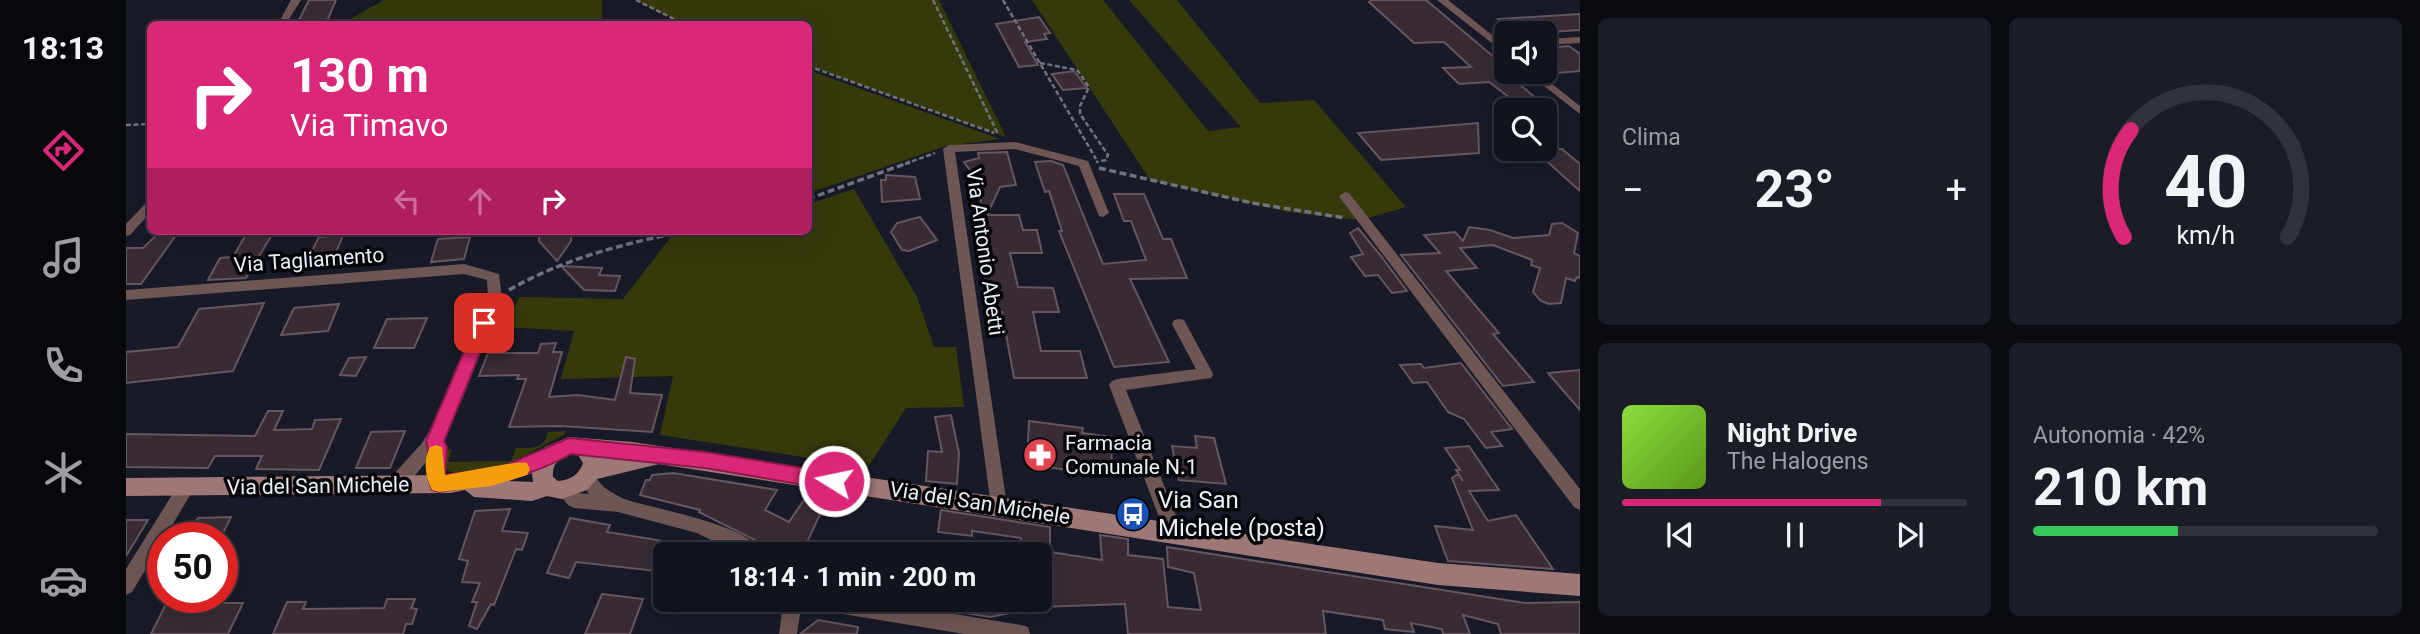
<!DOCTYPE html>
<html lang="it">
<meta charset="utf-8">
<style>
body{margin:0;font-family:Roboto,sans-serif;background:#1b1d26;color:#f1f3f6;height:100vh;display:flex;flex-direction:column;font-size:26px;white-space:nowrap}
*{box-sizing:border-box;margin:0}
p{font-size:23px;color:#9c9ea4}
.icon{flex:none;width:38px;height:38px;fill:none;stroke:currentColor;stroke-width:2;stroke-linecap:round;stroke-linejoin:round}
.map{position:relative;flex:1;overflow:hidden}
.drawer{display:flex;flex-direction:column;gap:18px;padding:18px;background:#0a0b10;width:840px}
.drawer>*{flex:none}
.hud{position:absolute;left:21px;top:21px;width:665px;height:214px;border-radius:10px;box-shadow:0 7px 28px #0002,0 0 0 2px #31333b;background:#db2777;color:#fff;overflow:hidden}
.buttons{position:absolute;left:1368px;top:21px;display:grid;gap:14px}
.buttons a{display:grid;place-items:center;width:63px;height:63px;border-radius:10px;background:#12141d;box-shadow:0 7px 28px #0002,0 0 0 2px #31333b;font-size:35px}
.speed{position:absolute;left:21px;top:522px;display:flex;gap:14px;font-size:35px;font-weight:700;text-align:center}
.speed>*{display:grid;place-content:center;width:91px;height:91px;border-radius:50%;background:#12141d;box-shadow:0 7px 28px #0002,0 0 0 2px #31333b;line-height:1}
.speed .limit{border:10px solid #d22;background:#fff;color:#111}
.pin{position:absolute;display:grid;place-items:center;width:60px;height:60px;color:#fff;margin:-30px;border-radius:14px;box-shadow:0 4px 10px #0006}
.me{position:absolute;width:77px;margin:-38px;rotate:280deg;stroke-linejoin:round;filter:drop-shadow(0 0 5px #0008)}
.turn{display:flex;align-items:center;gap:24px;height:147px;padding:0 28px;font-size:32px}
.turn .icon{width:91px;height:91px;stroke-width:2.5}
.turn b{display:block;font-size:49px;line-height:60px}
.lanes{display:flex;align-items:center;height:66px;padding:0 28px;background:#0003;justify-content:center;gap:35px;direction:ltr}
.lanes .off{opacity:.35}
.big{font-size:52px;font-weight:700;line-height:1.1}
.drawer .card{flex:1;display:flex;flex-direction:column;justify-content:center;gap:10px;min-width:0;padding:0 24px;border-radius:10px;background:#1b1d26}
.drawer .dial{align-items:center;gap:0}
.dial svg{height:182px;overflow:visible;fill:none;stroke:#31333b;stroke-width:7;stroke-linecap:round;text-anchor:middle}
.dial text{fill:#f1f3f6;stroke:none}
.song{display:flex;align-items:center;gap:21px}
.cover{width:84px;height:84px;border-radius:10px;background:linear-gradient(135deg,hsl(90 70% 55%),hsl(90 70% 35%))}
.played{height:7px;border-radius:4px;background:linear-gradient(90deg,#db2777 75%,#31333b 75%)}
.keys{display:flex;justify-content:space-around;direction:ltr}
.heat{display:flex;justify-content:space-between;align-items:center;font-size:38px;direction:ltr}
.charge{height:10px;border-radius:5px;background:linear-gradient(90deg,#34c759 42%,#31333b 0)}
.drawer .tiles{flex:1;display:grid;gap:18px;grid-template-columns:repeat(2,1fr)}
.trip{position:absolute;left:527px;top:542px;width:399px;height:70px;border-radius:10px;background:#12141d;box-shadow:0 7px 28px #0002,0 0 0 2px #31333b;font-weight:700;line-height:70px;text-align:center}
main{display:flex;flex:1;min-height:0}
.tabs{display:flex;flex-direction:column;width:126px;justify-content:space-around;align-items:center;background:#07080c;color:#9c9ea4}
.tabs .icon{width:49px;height:49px}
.tabs .current{color:#db2777}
.tabs b{font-size:32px;color:#f1f3f6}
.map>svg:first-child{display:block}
</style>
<main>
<nav class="tabs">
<b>18:13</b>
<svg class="icon current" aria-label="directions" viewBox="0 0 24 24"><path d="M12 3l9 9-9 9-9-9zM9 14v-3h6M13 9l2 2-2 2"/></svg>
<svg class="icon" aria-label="music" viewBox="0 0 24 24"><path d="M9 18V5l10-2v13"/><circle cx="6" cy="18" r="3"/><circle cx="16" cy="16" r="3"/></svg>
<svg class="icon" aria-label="phone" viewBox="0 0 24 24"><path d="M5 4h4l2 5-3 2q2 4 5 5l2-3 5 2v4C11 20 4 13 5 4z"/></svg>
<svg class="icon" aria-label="climate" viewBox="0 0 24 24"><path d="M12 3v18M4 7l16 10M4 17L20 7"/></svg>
<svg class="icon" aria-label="car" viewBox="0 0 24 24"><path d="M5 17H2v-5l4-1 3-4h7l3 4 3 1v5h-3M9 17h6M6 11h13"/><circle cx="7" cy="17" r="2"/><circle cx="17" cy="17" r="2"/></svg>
</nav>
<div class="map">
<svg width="1454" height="634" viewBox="0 0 1454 634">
<rect width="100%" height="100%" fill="#181a27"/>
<!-- green -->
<path fill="#363a0b" d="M258 0H476V24H222L226 18Z
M509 0H813L880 137 683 66 682 24H567L550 20Z
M906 0H977L1082 131 1115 127 1003 0H1051L1134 103 1188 100 1280 207 1235 220 1162 212 1024 180Z
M682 70 874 139 820 146 683 193Z
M728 189 791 297 808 347H830L838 407 780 408 742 467 534 435 547 376 435 379 448 331 379 327 393 297 497 299 544 238 574 231H682L683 204Z
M440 431 438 435C409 448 348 492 316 467L317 452 326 449 322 462 385 461 390 448C406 448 418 450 422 432Z"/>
<!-- building -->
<path fill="#382b34" stroke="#655660" stroke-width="2" d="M183 0H210L200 24H171Z
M1246 0H1300L1381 68V72L1395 80 1398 83H1392L1424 110H1400L1363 82 1333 84 1317 68 1345 67 1318 42 1288 43 1243 2Z
M1454 14V30L1423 32 1429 36H1419V32L1390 33 1372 19Z
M913 17 924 33 918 34 921 39 899 42 912 65 893 67 870 24Z
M1443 46 1454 54V71L1419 74V48Z
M948 71 961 88 937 90 926 74Z
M1352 123 1353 153 1255 160 1232 133Z
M1407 149H1436L1454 164V191Z
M881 152 890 185 874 187 861 215H893L897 230H911L916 253H884L892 287 927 288 933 312H907L915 351H954L961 378H888L876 312H865L851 233 861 234 854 196 844 194 849 177 838 162 853 158 852 153Z
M925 161 937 165 977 264 1020 260 1005 221H998L988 194H1018L1037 239H1045L1061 278 1004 279 1043 362 988 367 933 231H936L923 191 919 192 909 162Z
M760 175 789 177 794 199 756 202 755 180H760Z
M794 217 811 240 783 251 776 250 765 232 771 223Z
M1436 223 1452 233 1448 253 1454 256V278L1451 277 1449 281 1440 278 1435 303 1423 304 1415 301 1407 292 1414 268 1405 265 1406 260 1367 245 1334 248 1351 268 1320 271 1373 333 1367 334 1408 382 1377 386 1275 255 1314 253 1298 235 1329 232 1337 241 1343 227 1364 230 1387 238 1423 235 1426 224Z
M1232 228 1255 256 1281 291 1266 293 1252 275 1239 276 1225 257 1237 254 1224 233Z
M35 231H53L15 284H0V248H17Z
M122 231H148L120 278 82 280 94 258 107 257Z
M413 231H445V241L431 261 413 241Z
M217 235 209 255 183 256 193 237Z
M344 237 338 259 305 262 312 239Z
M435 266 476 268 473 275 494 276 489 291 458 290Z
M138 303 107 371 0 383V352L52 347 73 309Z
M213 304 202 331 155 335 168 308Z
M301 318 288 348H248L261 319Z
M430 343 427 352H436L423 397 452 395 489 400 500 357 509 359 504 393 536 395 526 432 435 426 383 427 400 379H391L393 375 353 376 362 353H412L415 344Z
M240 357 230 376 214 375 223 358Z
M1335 363 1386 429 1365 432 1376 446 1360 448 1338 419 1322 412 1301 382 1287 383 1274 365 1295 364 1298 368Z
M1454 370V410L1422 373Z
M142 411H157L148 430 186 429 189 420 215 419 193 470 130 469 136 456H89L82 468 0 467V434L129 436Z
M825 415 833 453 831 484 800 481 802 451 816 452 809 417Z
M903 421 957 428 956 433 985 437 986 471 975 470V475L901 464Z
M279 431 264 468H230L245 432Z
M1069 436 1088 438 1100 484 1053 480 1046 446 1071 448Z
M1343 446 1373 490 1343 491 1362 521 1390 515 1427 569 1322 561 1309 526 1347 530 1326 478 1332 474 1337 481 1330 470H1334L1319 448Z
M547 473 651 490 639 510 663 522 684 491 703 495 675 555H648L631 541 573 512 574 510 514 495 520 480H524L526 475Z
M384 509 376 531 402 533 396 550 390 549 368 605 365 604 351 629 343 626 351 602H346L354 583 336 582 342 561 333 559 349 511Z
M815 510 924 527V552L976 560 974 535 1002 539V555L1037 559 1042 607 1075 610 1068 573 1042 567 1041 547 1399 603 1454 602V634H1375L1372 624 1337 615 1344 634H1317L1316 629 1285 623 1288 632 1259 629 1257 620 1197 611 1200 634H1002L999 604 914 607 864 617 789 605 790 600 914 602V555H895V538L846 531V536L812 532Z
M105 517 95 537H61L72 518Z
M444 518 484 525 481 532 569 546 568 555H539V572L450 562 443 578 421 573Z
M0 520H22L0 556Z
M476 594 517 599 504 634H459Z
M261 599H289L285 608 291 609 286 624H280L277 634H147L161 602H180L177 609 258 608Z
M89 603H117L102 634H25L40 604Z
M692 620 732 627 731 634H674Z"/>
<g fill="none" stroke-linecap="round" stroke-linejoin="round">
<!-- path-far1 -->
<path stroke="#70727e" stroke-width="2.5" stroke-dasharray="5 2.5" stroke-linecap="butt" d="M510 0 550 20 567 24
M807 0 872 134
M877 0 970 159
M914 63 951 70 963 87 954 106V114L982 155 980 160 970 162
M682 66 868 133
M0 125 24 124
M779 164 809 153"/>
<!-- path -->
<path stroke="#70727e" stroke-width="3.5" stroke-dasharray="7 3.5" stroke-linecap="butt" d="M973 168 1126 203 1219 218
M682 199 784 162
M383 290C439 258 497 244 560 231"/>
<!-- minor -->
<path fill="#6e5655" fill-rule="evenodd" d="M165 0H175L160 24H152Z
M1311 0H1322L1381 47V55Z
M1454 37V43L1419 45V39Z
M1400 72H1411L1454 106V114Z
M889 142 962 161 983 213 977 217 973 216 953 166 889 149 829 152 881 506 879 511 873 514 867 511 865 506 817 149 823 145Z
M1219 192 1223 193 1454 489V510L1448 507 1215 199 1213 196Z
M24 202V213L4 235 0 236V224L20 203Z
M338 264 373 274 376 298 336 400 316 439 321 484 319 489 313 491 307 489 303 478V458C293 471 281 487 266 492L260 490 258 485 296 443 310 420 332 374 362 298 361 280 338 274 0 300V290Z
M1053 319 1058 320 1085 370 1087 374 1085 378 1000 390 1057 533 1054 539 1048 541 1042 539 1039 533 983 385 986 381 991 379 1070 369 1046 324 1048 320Z
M461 471C470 474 471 481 478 487 484 492 491 495 498 499 529 509 626 525 639 555H615L571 533 492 512 448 508 442 505 430 490 432 485 438 483 452 493 463 494 453 478 455 473Z
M60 480 66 482 68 487 66 492 39 537H37V541L6 592 0 595V569L54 482Z
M662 600H681L674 614 671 634H653L656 612Z
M695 600H744L895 625 902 627 904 634H838L717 614 698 606Z"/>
<!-- secondary -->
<path fill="#9e7877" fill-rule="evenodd" d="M443 437 506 442 1312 563 1454 574V596L1312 585 533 464 471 479 461 490 436 499 421 496 406 501 348 497 339 490 324 493 0 496V478L324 475 378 465 415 452 419 447ZM444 455H452L457 463C453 475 444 480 432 481L427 477C426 464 432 459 444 455ZM406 473 407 482 383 481Z"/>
</g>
<!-- route -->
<path fill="#db2777" stroke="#8e194d" stroke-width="2" d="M358 317 366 323 318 441 321 447 319 475 378 466 443 438 579 452 708 473 715 476 718 481 715 487 708 490 579 468 445 454C403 478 360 485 313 492L306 490C297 471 306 456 300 441L350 323Z"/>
<!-- slow -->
<path fill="#f59e0b" d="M310 445 316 447 319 475C334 473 393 460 401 463L404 469 401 475 365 486 313 492 306 490C299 476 297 461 304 447Z"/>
<!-- icons -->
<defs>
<g id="pharmacy-disc" transform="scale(1.75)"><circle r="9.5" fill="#e0444e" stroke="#05060a"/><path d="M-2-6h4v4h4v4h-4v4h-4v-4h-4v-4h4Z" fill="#fff"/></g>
<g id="bus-disc" transform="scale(1.75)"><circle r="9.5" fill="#1a4fb4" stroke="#05060a"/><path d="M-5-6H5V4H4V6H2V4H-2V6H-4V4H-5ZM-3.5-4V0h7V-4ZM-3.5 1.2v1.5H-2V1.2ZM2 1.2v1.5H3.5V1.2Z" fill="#fff"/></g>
</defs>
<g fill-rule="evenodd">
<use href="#pharmacy-disc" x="914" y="455"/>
<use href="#bus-disc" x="1007" y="514"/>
</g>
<g text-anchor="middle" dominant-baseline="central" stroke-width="7" stroke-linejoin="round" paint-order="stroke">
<!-- street labels -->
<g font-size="21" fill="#edeff8" stroke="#05060a">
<text transform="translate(859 252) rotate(82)">Via Antonio Abetti</text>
<text transform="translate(183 260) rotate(-4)">Via Tagliamento</text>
<text transform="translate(192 486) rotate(-1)">Via del San Michele</text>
<text transform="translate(854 503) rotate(9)">Via del San Michele</text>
</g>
<!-- poi labels -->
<g font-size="21" fill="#edeff8" stroke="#05060a" text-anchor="start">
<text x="939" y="443">Farmacia<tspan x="939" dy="24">Comunale N.1</tspan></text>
</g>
<!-- near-poi labels -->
<g font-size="24" fill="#edeff8" stroke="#05060a" text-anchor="start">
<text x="1032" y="500">Via San<tspan x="1032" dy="28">Michele (posta)</tspan></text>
</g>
</g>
</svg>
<div class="buttons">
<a><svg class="icon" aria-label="sound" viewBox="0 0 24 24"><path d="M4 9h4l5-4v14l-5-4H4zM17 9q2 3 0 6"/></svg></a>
<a><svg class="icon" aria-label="search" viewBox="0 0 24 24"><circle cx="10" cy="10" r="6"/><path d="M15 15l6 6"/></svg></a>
</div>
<div class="speed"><div class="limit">50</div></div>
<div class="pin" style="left:358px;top:323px;background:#d93025"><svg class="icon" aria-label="arrive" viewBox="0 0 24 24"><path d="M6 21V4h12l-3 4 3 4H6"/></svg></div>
<svg class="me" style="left:708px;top:481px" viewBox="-20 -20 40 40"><circle r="17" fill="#db2777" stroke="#fff" stroke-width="3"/><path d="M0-11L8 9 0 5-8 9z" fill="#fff"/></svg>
<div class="trip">18:14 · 1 min · 200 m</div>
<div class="hud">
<div class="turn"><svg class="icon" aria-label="right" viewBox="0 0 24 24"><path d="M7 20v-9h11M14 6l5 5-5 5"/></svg><div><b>130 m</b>Via Timavo</div></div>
<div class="lanes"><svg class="icon off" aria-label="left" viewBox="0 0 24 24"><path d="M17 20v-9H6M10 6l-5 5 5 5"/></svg><svg class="icon off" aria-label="ahead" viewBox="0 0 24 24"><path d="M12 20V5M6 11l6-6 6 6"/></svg><svg class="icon" aria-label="right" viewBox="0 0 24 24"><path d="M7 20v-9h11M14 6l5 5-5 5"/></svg></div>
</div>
</div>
<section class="drawer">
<div class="tiles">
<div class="card"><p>Clima</p>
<div class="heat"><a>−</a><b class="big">23°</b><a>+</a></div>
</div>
<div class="card dial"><svg viewBox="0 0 100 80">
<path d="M14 69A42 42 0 1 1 86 69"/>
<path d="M14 69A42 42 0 0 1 17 22" stroke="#db2777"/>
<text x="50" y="56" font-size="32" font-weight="700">40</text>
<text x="50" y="72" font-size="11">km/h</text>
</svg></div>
<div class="card">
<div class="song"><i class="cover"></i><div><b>Night Drive</b><p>The Halogens</p></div></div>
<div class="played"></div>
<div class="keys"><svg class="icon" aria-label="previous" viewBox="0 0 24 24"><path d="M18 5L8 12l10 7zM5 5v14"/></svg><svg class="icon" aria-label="pause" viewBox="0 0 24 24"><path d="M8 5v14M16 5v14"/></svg><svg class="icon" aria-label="next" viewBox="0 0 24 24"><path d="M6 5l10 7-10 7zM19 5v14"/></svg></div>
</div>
<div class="card"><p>Autonomia · 42%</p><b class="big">210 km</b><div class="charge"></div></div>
</div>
</section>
</main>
